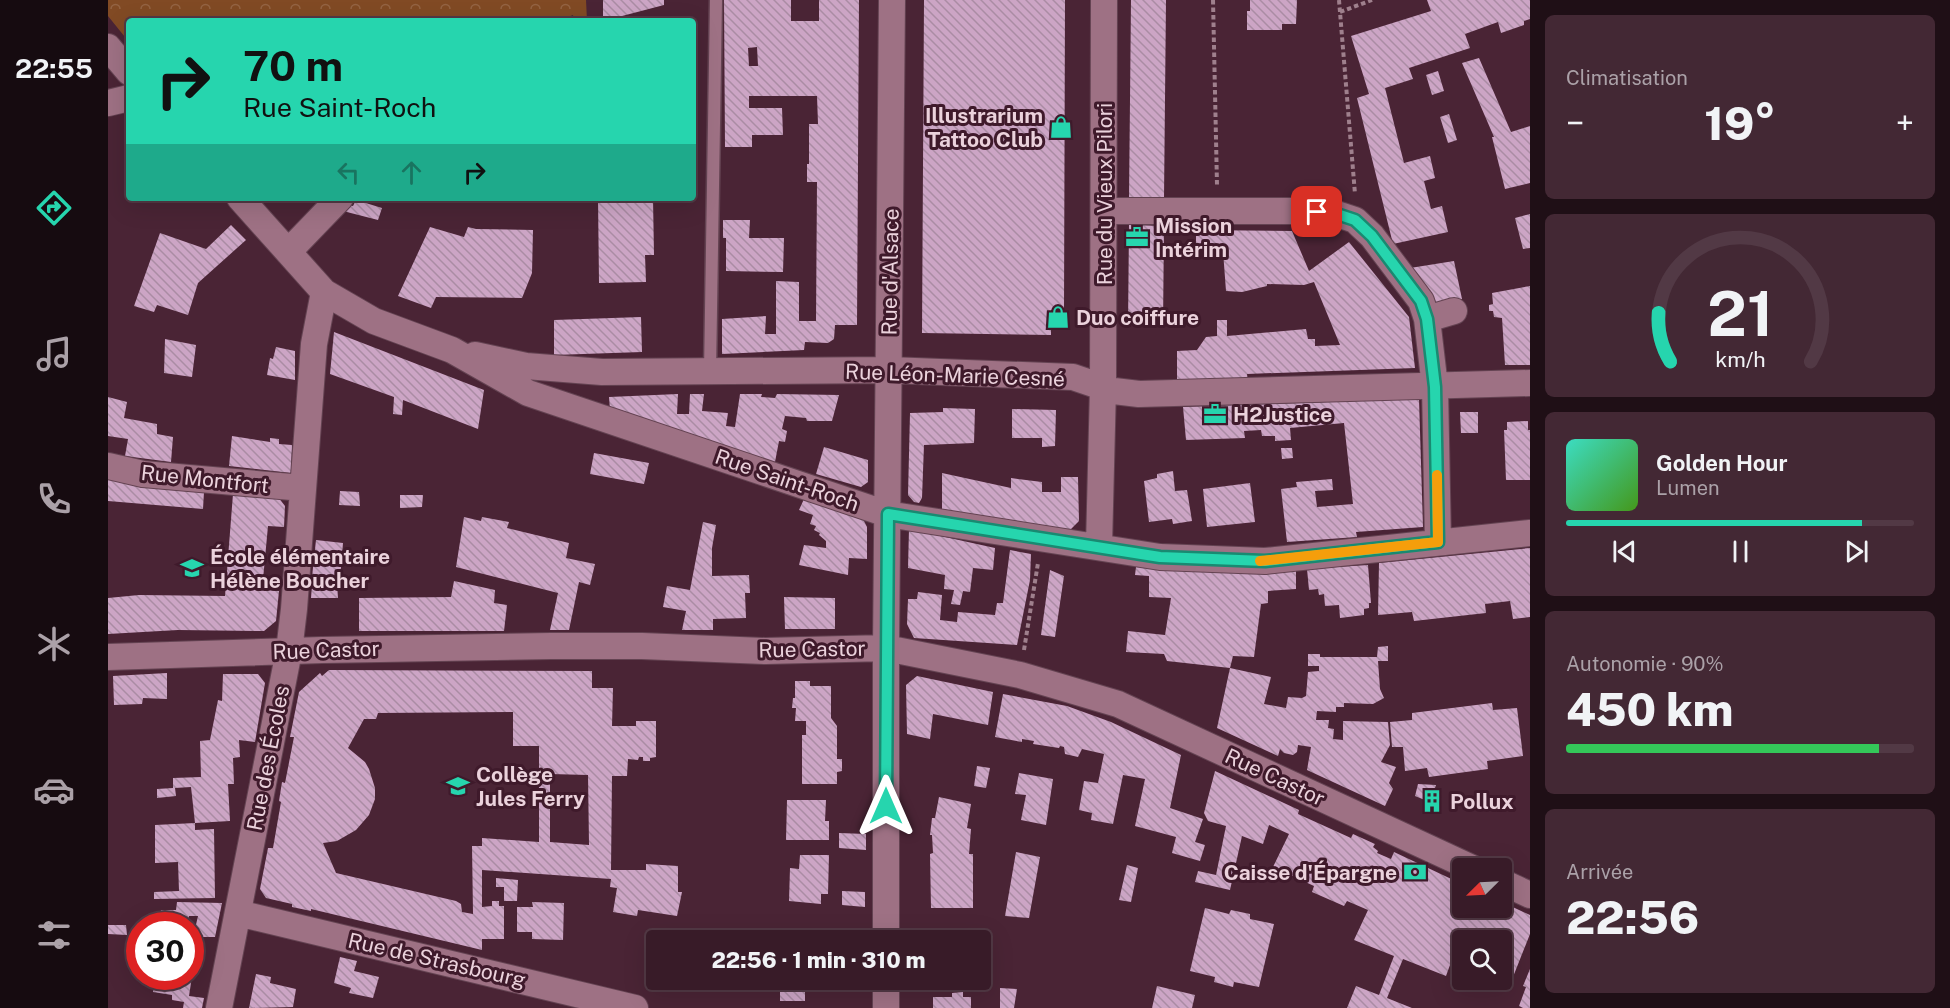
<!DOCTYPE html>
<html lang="fr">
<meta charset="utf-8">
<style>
body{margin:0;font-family:"Public Sans",sans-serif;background:#432834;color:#f1f3f6;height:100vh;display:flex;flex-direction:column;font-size:22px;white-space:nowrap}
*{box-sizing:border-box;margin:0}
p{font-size:20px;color:#aba1a8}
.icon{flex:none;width:33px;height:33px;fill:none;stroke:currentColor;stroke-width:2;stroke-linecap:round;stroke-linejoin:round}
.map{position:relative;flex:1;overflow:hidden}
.panel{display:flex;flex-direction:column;gap:15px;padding:15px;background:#1f0f16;width:420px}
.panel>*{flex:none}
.top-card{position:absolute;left:18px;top:18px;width:570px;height:183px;border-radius:6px;box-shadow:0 6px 24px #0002,0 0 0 2px #523945;background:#26d5ae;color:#111;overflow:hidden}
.needle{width:39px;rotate:246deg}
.tools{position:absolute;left:1344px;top:858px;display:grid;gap:12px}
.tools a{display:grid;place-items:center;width:60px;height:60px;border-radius:6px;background:#381b28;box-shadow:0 6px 24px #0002,0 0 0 2px #523945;font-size:30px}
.speed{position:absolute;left:18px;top:912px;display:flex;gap:12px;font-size:30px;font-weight:700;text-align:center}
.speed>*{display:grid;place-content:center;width:78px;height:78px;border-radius:50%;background:#381b28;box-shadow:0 6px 24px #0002,0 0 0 2px #523945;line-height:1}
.speed .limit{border:9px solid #d22;background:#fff;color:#111}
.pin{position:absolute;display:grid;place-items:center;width:51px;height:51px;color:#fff;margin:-26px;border-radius:12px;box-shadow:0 3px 9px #0006}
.me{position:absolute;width:66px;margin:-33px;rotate:0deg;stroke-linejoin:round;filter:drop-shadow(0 0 4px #0008)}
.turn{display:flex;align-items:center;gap:21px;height:126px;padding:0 18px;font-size:27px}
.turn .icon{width:78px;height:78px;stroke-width:2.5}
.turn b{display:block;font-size:42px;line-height:51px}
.lanes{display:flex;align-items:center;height:57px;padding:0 18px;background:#0003;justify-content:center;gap:30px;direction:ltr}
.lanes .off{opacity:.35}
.big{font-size:45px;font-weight:800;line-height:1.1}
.panel .widget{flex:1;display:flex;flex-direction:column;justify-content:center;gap:9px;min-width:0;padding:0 21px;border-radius:9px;background:#432834}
.panel .dial{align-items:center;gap:0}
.dial svg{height:156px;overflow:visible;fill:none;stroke:#523945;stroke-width:7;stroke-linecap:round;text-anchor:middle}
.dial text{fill:#f1f3f6;stroke:none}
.song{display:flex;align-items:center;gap:18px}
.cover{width:72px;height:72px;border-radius:9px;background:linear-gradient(135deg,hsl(170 70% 55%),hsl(100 70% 35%))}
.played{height:6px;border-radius:3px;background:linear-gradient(90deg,#26d5ae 85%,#523945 85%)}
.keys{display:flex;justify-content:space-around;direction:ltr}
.heat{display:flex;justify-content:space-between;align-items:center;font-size:33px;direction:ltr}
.charge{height:9px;border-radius:4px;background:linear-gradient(90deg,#34c759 90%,#523945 0)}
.trip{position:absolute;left:538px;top:930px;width:345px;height:60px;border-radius:6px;background:#381b28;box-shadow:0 6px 24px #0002,0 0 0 2px #523945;font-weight:800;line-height:60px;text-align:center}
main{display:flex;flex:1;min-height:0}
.tab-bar{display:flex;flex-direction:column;width:108px;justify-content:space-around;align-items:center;background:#160b10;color:#aba1a8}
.tab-bar .icon{width:42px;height:42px}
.tab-bar .active{color:#26d5ae}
.tab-bar b{font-size:27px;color:#f1f3f6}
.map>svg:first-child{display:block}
</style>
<main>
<nav class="tab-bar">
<b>22:55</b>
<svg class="icon active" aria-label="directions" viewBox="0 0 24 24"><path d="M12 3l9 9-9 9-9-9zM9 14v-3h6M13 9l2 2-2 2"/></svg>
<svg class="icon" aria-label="music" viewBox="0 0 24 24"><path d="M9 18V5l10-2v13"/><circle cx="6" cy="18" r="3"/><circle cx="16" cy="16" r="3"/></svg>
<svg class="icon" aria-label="phone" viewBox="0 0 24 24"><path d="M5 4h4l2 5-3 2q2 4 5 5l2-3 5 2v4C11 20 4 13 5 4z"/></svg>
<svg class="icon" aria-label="climate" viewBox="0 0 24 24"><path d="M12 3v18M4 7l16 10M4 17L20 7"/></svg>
<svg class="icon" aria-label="car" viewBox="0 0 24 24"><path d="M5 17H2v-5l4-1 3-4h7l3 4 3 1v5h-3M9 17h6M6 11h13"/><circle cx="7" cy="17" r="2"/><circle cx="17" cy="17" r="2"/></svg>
<svg class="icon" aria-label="filters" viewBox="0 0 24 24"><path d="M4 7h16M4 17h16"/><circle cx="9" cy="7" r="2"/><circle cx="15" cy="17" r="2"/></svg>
</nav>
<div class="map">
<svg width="1422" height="1008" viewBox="0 0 1422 1008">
<defs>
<pattern id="park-crowns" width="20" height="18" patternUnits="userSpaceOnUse" patternTransform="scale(1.5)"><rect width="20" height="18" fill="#814a24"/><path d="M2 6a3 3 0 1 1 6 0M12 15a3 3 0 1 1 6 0" fill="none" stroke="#936343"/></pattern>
<pattern id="building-back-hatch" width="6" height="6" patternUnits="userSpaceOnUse" patternTransform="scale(1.5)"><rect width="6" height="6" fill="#cca5c5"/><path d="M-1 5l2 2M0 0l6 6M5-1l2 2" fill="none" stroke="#aa8ca4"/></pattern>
</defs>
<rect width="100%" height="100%" fill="#4a2435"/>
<!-- park -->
<path fill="url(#park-crowns)" d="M0 0H478L479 21H466L465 15 449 21H21V42L0 16Z"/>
<!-- building -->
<path fill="url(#building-back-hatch)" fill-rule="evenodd" d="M495 0H556V5L495 21Z
M616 0H683V21H711V0H751L749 325H727L726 339 720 343 697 342 696 350 614 354V319L658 316 657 334H668V281L691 282V321H708L709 182H699V164H701V124H710L709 96H641V108H674L675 135H644V147H617ZM649 47 650 66H641L640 48Z
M816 0H957L956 310H943V335L814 333Z
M1023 0H1058L1056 198H1021Z
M1142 0H1189L1188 24H1174V30H1139V11H1142Z
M1319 0H1422V19L1416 21V25L1393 33 1390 22 1357 34 1362 48 1301 68 1305 79 1277 88 1296 163 1322 156 1327 178 1316 181 1323 209 1334 206 1340 232 1285 244 1249 98 1261 94 1243 36 1323 11Z
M1371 58 1403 132 1422 126V183L1397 189 1384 137H1386L1354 63Z
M1330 71 1336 91 1324 95 1318 75Z
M1341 114 1349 140 1340 143 1332 117Z
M490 198H545L546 255H537L538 282 491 283Z
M248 200 274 208 270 220 231 210 236 204 245 206Z
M1422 214V248L1415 249 1407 218Z
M615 220H642L641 238H676L675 272 618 271V238H615Z
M123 225 138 240 90 283 80 315 49 305 46 312 26 306 52 233 98 249Z
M1021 225 1056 226 1055 326H1020Z
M322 227 356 237 360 227 368 229 425 230 424 273 414 298 328 297 323 308 290 296Z
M1088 230 1184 231 1201 271 1241 242 1301 317 1307 368 1139 374 1140 382 1069 381V351L1089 350 1098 337 1109 336V320H1119V336L1198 329 1200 339H1207V346L1232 345 1206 282 1196 285 1159 284V286L1134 292 1118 291 1115 251H1088Z
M1346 261 1354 299 1328 304 1302 268Z
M1422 286V365H1397L1394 318 1386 317 1385 311H1381V305L1385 304 1384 293Z
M533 317 534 352 446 355V320Z
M226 332 376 390 370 429 295 400 294 415 285 414 286 397 222 374Z
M57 339 88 345 84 377 56 373Z
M168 347 187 351V380L159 375 162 358 165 359Z
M570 394 569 414H581L582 394H596L594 411 620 413 618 426 627 427 632 394H654L653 397 667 398 669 394 731 395 724 421H699L698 418 677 416 674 429 679 431 677 442 671 441 667 462 502 410 501 397Z
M0 397 19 402 16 418 49 424V434L65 437 63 462 17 456 20 439 0 436Z
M1311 399 1315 527 1248 532 1249 537 1179 542 1173 489 1189 487 1188 482 1224 479 1225 490 1207 491 1209 507 1245 504 1236 423 1182 428 1183 440 1167 441V436H1154L1153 430 1136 431 1137 438 1078 440 1075 407Z
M835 408 867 409 866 443 816 445 814 498 811 503 806 502 800 495 802 413 835 412Z
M904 409 948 410 947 446 934 447V438H904Z
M1352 412H1370V433H1353Z
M1420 421V430H1422V480H1398L1396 430H1399V422Z
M124 436 162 442V438L171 439V444L184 445 183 473 121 466Z
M716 447 760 460V482L753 487 708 474Z
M1173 448H1184L1185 458 1174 459Z
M486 453 541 463 536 484 482 474Z
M1065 471 1067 491 1079 490 1084 521 1065 524 1064 519 1041 522 1036 481 1049 478V474Z
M834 473 903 488V478L934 482V492H953V477H970L971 521 959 533 834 509Z
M0 479 45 488 96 492 95 509 0 501Z
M1142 483 1147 522 1099 527 1095 489Z
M232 491 251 492 252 506 231 505Z
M125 494 170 497 177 506 176 527 160 526 154 590 171 591 168 621 156 631 70 630 0 634V598L31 595 117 596Z
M292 495H315L314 507 292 508Z
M696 499 755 519 759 527V559L741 558 740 575 691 565 696 545 718 548V541L711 535 712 533 706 530 708 526 702 524 705 515 691 510Z
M356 517 373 521 374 517 401 522 399 528 461 543 458 558 487 564 482 585 471 582 461 630H442L450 593 348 567Z
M595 522 608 525 604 548V576L641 575 642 593H637L638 618 605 619V630H574L578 611 555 607 559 586 582 590Z
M801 529 887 548 885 570 865 568 862 592 855 591 852 605 843 604 846 590 836 589 837 575 800 568Z
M208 540 235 543 232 579 204 577Z
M1422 548V617L1405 619 1402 601 1377 604 1378 613 1306 621 1304 612 1270 615 1271 563Z
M902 550 923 554 922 580 909 645 806 638 799 624 800 599H809L810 592 834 595 832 620 849 622 850 612 887 615 889 603H895Z
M1260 565 1263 603H1261V608L1256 609V615L1232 618 1231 605 1217 606 1216 594 1211 595 1210 589 1201 590 1199 569Z
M1028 567 1112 572 1188 570V589L1160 591V603L1153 604 1146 657 1125 656 1122 668 1163 677 1156 704 1178 708 1180 697 1194 698 1198 696 1200 672 1211 671V666H1200V654H1212V657H1269L1270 647 1280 646V661H1270L1272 689 1276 698 1265 704 1236 703V707H1228V712L1209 711 1208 720H1221L1220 728 1226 729 1225 739 1235 740V721L1280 722 1282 745 1273 762 1288 767 1281 783 1285 789 1277 806 1199 770 1203 747 1190 745 1189 752 1185 755 1176 753 1172 749 1170 756 1109 728 1122 668 1059 661 1056 654 1018 652 1020 631 1057 635 1063 598 1041 597V576L1027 575Z
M942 570 956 576 947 637 933 635Z
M346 581 387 590 386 603 399 605 396 631H251V598L343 597Z
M229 584 230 598H203L204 585Z
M676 597 727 598V629H677Z
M221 670 484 671V688H505L504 726H528V721H548V757L542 758V761H535V757H531L530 760 520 759 519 776H504L503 870H538V864L570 866V892H574L569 916 530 910 529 916 505 912 509 888 502 887 503 879 374 870V907L384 906V901H391V906H396V939H374V950L203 909V911L184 907V904L158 898 152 889 160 848H165L173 802 171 801 174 782 177 783 186 737H182L191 692 212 673 214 676ZM405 712V746H431V842L374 838V846H364L365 914 354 912 353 904 348 901 228 873 215 843 229 841 248 830 261 815 267 799V788L261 769 257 762 240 748 256 719H268L270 713ZM442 774 480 775 481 845 442 842Z
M59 673V699L35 698 34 704 6 705 5 676Z
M115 674H150L157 683 147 742 131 740 132 757 125 758 126 784H120L122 821 87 823 83 787 67 788 68 796 49 798V789L65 788V778L93 777 92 741 102 740 110 700 114 701Z
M809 676 885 692 880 725 825 714 822 739 799 734 798 685Z
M687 681H702V686H723V718L729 726V759H734V771L729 772V784H694V735H698V721H687L688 708H684L685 698H687Z
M895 694 959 706 1003 722 1073 755 1062 808 1095 819 1087 842 1097 845 1092 861 1064 853 1068 837 1027 826 1037 779 1015 775 1005 824 983 820 984 813 971 810 976 781 990 783 996 754 974 749 970 757 957 754 956 747 952 746 951 748 925 744 926 741 914 739V742L887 737Z
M1384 703 1385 710 1409 708 1415 756 1379 761 1380 769 1321 777 1319 768 1297 771 1295 747H1284L1282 722 1304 720V713Z
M869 766 882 768 878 788 866 786Z
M1107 771 1191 810 1190 814 1243 838 1245 834 1267 844 1265 847 1270 851 1269 853 1283 859 1286 852 1354 884V908H1394V902L1422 915V934L1405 977 1394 973V940H1354V958L1346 954 1338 976 1295 959 1279 998 1304 1008H1239L1248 986 1271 995 1286 956 1246 940 1260 910 1239 901 1236 906 1204 892 1206 886 1165 867 1181 834 1161 825 1155 844 1134 836 1122 890 1087 882 1090 871 1108 875 1118 826 1100 821 1096 813Z
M911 773 945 779 938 825 913 820 918 795 907 794Z
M1310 784 1328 785 1326 791 1332 792 1329 805 1307 796Z
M831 797 863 804 859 828 863 829 861 854H865V908H823L822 854 825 853 824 835H822L824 818H827Z
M679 800H718L717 821H721V840H678Z
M87 823V830L106 829 107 898 46 899V892L71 891 70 862 47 863V825Z
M731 833 758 834V850L731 848Z
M908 852 932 857 921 918 897 916Z
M692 855H721L720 894H713V904L681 901 682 868 691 869Z
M1019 865 1030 868 1023 902 1011 900Z
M388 878 410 880 409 901H396V887H388Z
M734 891 757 892V907L734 905Z
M69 902 114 903 107 937H88L85 963H82V929H87L90 916H81V919H70L69 924H51L53 910H68Z
M424 902 456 903 455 940 424 939V932H409V907H425Z
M1097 908 1121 914 1123 910 1142 914V919L1166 924 1151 987 1126 982 1125 987 1106 982 1107 977 1082 971Z
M0 925H18L19 935 0 934Z
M822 932H861L862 938H881V971H879L880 988 827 987V980H873V940H822Z
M662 935H704V940H647V937H661Z
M232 957 249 961 246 971 271 977 265 998 241 993 243 988 226 983Z
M1422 969V1008H1415L1411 1006 1418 987 1415 986Z
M82 970H85L81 996 96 998 94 1008H75L76 1002 64 1000V995L45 992 47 976H82Z
M148 974 163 977 162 983 188 989 185 1007 141 1008Z
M672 980H697V1001H672Z
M1049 986 1087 995 1084 1008H1044Z
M892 988 909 989 906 1008H892Z
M855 992V997H863V1008H825V997H844V993Z"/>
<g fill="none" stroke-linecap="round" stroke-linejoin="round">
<!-- lane casing -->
<g stroke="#644352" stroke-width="15">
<path id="lane" d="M602 372 608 0"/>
</g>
<!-- street casing -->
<g stroke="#644352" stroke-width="28">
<path id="street" d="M0 47 21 72
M0 103 21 98
M132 198 216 292 266 321 344 350 420 393 779 514 1052 557 1157 561 1422 533
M996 211H1192L1226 213 1247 220 1264 236 1313 301 1319 319 1327 387 1330 542
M180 252 232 198
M1319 319 1346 311
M367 355 418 366 494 372 781 370 965 377 1006 391 1031 394 1422 383
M0 466 35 474 195 488
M991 546 995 387 996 0
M0 657 214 650 443 646H534L657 651 778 648 912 675 1010 704 1364 868
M1394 882 1422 895
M130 913 527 1008
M778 940V648L784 0
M111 1008 181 651 186 609 206 344 216 292
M778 1008V980"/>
</g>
<!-- path -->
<path stroke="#9f808d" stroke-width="4" stroke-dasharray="4.5 3" stroke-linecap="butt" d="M1105 0 1109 185
M1231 0 1247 194
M1232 12 1264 0
M916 650 930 563"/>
<!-- lane -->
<use href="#lane" stroke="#9e7184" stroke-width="12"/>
<!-- street -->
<use href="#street" stroke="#9e7184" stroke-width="26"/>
</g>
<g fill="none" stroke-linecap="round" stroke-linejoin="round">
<!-- route casing -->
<g stroke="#198a71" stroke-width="15">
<path id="route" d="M778 806 780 514 1052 557 1157 561 1330 542 1327 387 1319 319 1313 301 1264 236 1247 220 1226 213 1209 212"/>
</g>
<!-- route -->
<use href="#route" stroke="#26d5ae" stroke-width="10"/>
<!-- slow -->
<path stroke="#f59e0b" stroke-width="10" d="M1152 561 1330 542 1329 475"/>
</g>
<!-- icons -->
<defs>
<g id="shop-bare" transform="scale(1.8)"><path d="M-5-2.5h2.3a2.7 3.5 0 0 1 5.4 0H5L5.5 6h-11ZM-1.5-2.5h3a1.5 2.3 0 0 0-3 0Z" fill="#26d5ae" stroke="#3f1a2b" stroke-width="2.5" paint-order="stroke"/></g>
<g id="office-bare" transform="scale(1.8)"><path d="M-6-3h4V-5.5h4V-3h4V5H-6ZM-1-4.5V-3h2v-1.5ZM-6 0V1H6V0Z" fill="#26d5ae" stroke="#3f1a2b" stroke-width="2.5" paint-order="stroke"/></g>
<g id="school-bare" transform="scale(1.8)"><path d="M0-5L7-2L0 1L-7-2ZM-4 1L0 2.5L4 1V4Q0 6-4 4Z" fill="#26d5ae" stroke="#3f1a2b" stroke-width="2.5" paint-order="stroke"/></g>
<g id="building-bare" transform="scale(1.8)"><path d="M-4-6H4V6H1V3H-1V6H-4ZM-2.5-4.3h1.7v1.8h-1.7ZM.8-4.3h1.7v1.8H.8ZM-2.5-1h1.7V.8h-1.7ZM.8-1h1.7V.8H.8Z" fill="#26d5ae" stroke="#3f1a2b" stroke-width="2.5" paint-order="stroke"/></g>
<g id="bank-bare" transform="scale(1.8)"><path d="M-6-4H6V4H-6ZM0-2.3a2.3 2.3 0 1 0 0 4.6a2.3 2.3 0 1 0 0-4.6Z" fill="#26d5ae" stroke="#3f1a2b" stroke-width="2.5" paint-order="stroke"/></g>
</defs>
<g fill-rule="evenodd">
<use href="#shop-bare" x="953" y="127"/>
<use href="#office-bare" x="1029" y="237"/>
<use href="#shop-bare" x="950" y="317"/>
<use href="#office-bare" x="1107" y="414"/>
<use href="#school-bare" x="84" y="568"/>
<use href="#school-bare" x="350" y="786"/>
<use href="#building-bare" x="1324" y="801"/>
<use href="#bank-bare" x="1307" y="872"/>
</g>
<g text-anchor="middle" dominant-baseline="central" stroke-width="6" stroke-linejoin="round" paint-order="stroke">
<!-- poi labels -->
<g font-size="21" font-weight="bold" fill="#ebd2dc" stroke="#3f1a2b" text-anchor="start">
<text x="935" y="115" text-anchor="end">Illustrarium<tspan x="935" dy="24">Tattoo Club</tspan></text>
<text x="1047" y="225">Mission<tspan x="1047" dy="24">Intérim</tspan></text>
<text x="968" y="317">Duo coiffure</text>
<text x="1125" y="414">H2Justice</text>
<text x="102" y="556">École élémentaire<tspan x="102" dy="24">Hélène Boucher</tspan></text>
<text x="368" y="774">Collège<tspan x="368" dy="24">Jules Ferry</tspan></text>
<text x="1342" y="801">Pollux</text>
<text x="1289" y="872" text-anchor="end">Caisse d'Épargne</text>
</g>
<!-- street labels -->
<g font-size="21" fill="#ebd2dc" stroke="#3f1a2b">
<text transform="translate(996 194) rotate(-90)">Rue du Vieux Pilori</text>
<text transform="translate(782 272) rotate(-89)">Rue d'Alsace</text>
<text transform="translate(847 375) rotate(2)">Rue Léon-Marie Cesné</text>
<text transform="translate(97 479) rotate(6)">Rue Montfort</text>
<text transform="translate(679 480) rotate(19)">Rue Saint-Roch</text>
<text transform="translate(704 649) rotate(-1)">Rue Castor</text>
<text transform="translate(218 650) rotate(-2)">Rue Castor</text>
<text transform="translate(160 758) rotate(-79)">Rue des Écoles</text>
<text transform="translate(1167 777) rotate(25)">Rue Castor</text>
<text transform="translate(329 960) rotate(13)">Rue de Strasbourg</text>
</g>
</g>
</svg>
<div class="tools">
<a><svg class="needle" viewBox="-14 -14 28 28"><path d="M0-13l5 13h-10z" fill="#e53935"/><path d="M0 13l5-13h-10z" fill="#aba1a8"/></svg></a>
<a><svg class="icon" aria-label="search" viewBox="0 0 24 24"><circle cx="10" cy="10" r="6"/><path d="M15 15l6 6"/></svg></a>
</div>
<div class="speed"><div class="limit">30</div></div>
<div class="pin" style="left:1209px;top:212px;background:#d93025"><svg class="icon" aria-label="arrive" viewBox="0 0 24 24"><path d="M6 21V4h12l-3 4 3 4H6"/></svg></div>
<svg class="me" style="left:778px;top:806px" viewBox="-20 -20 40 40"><path d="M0-17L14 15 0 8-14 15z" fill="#26d5ae" stroke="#fff" stroke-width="4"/></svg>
<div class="trip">22:56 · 1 min · 310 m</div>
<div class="top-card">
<div class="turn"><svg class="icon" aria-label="right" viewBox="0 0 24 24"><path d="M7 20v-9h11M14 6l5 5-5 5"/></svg><div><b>70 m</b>Rue Saint-Roch</div></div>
<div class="lanes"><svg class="icon off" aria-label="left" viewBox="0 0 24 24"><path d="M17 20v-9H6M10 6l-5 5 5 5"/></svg><svg class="icon off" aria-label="ahead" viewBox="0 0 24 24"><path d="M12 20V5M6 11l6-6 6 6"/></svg><svg class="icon" aria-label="right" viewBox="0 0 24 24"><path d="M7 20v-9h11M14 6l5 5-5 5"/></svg></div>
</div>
</div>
<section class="panel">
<div class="widget"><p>Climatisation</p>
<div class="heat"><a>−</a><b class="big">19°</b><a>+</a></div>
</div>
<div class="widget dial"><svg viewBox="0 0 100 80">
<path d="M14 69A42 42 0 1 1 86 69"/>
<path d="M14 69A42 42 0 0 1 8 44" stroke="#26d5ae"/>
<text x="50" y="56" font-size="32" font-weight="700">21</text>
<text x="50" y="72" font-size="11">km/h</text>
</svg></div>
<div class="widget">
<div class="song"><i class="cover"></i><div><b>Golden Hour</b><p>Lumen</p></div></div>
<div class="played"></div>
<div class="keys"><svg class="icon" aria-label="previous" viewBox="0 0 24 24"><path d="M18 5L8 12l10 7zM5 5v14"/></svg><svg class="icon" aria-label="pause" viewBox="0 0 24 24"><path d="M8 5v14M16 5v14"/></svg><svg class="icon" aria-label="next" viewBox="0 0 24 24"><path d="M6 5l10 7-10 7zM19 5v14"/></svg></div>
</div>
<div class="widget"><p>Autonomie · 90%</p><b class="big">450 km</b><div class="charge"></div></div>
<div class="widget"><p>Arrivée</p><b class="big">22:56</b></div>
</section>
</main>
